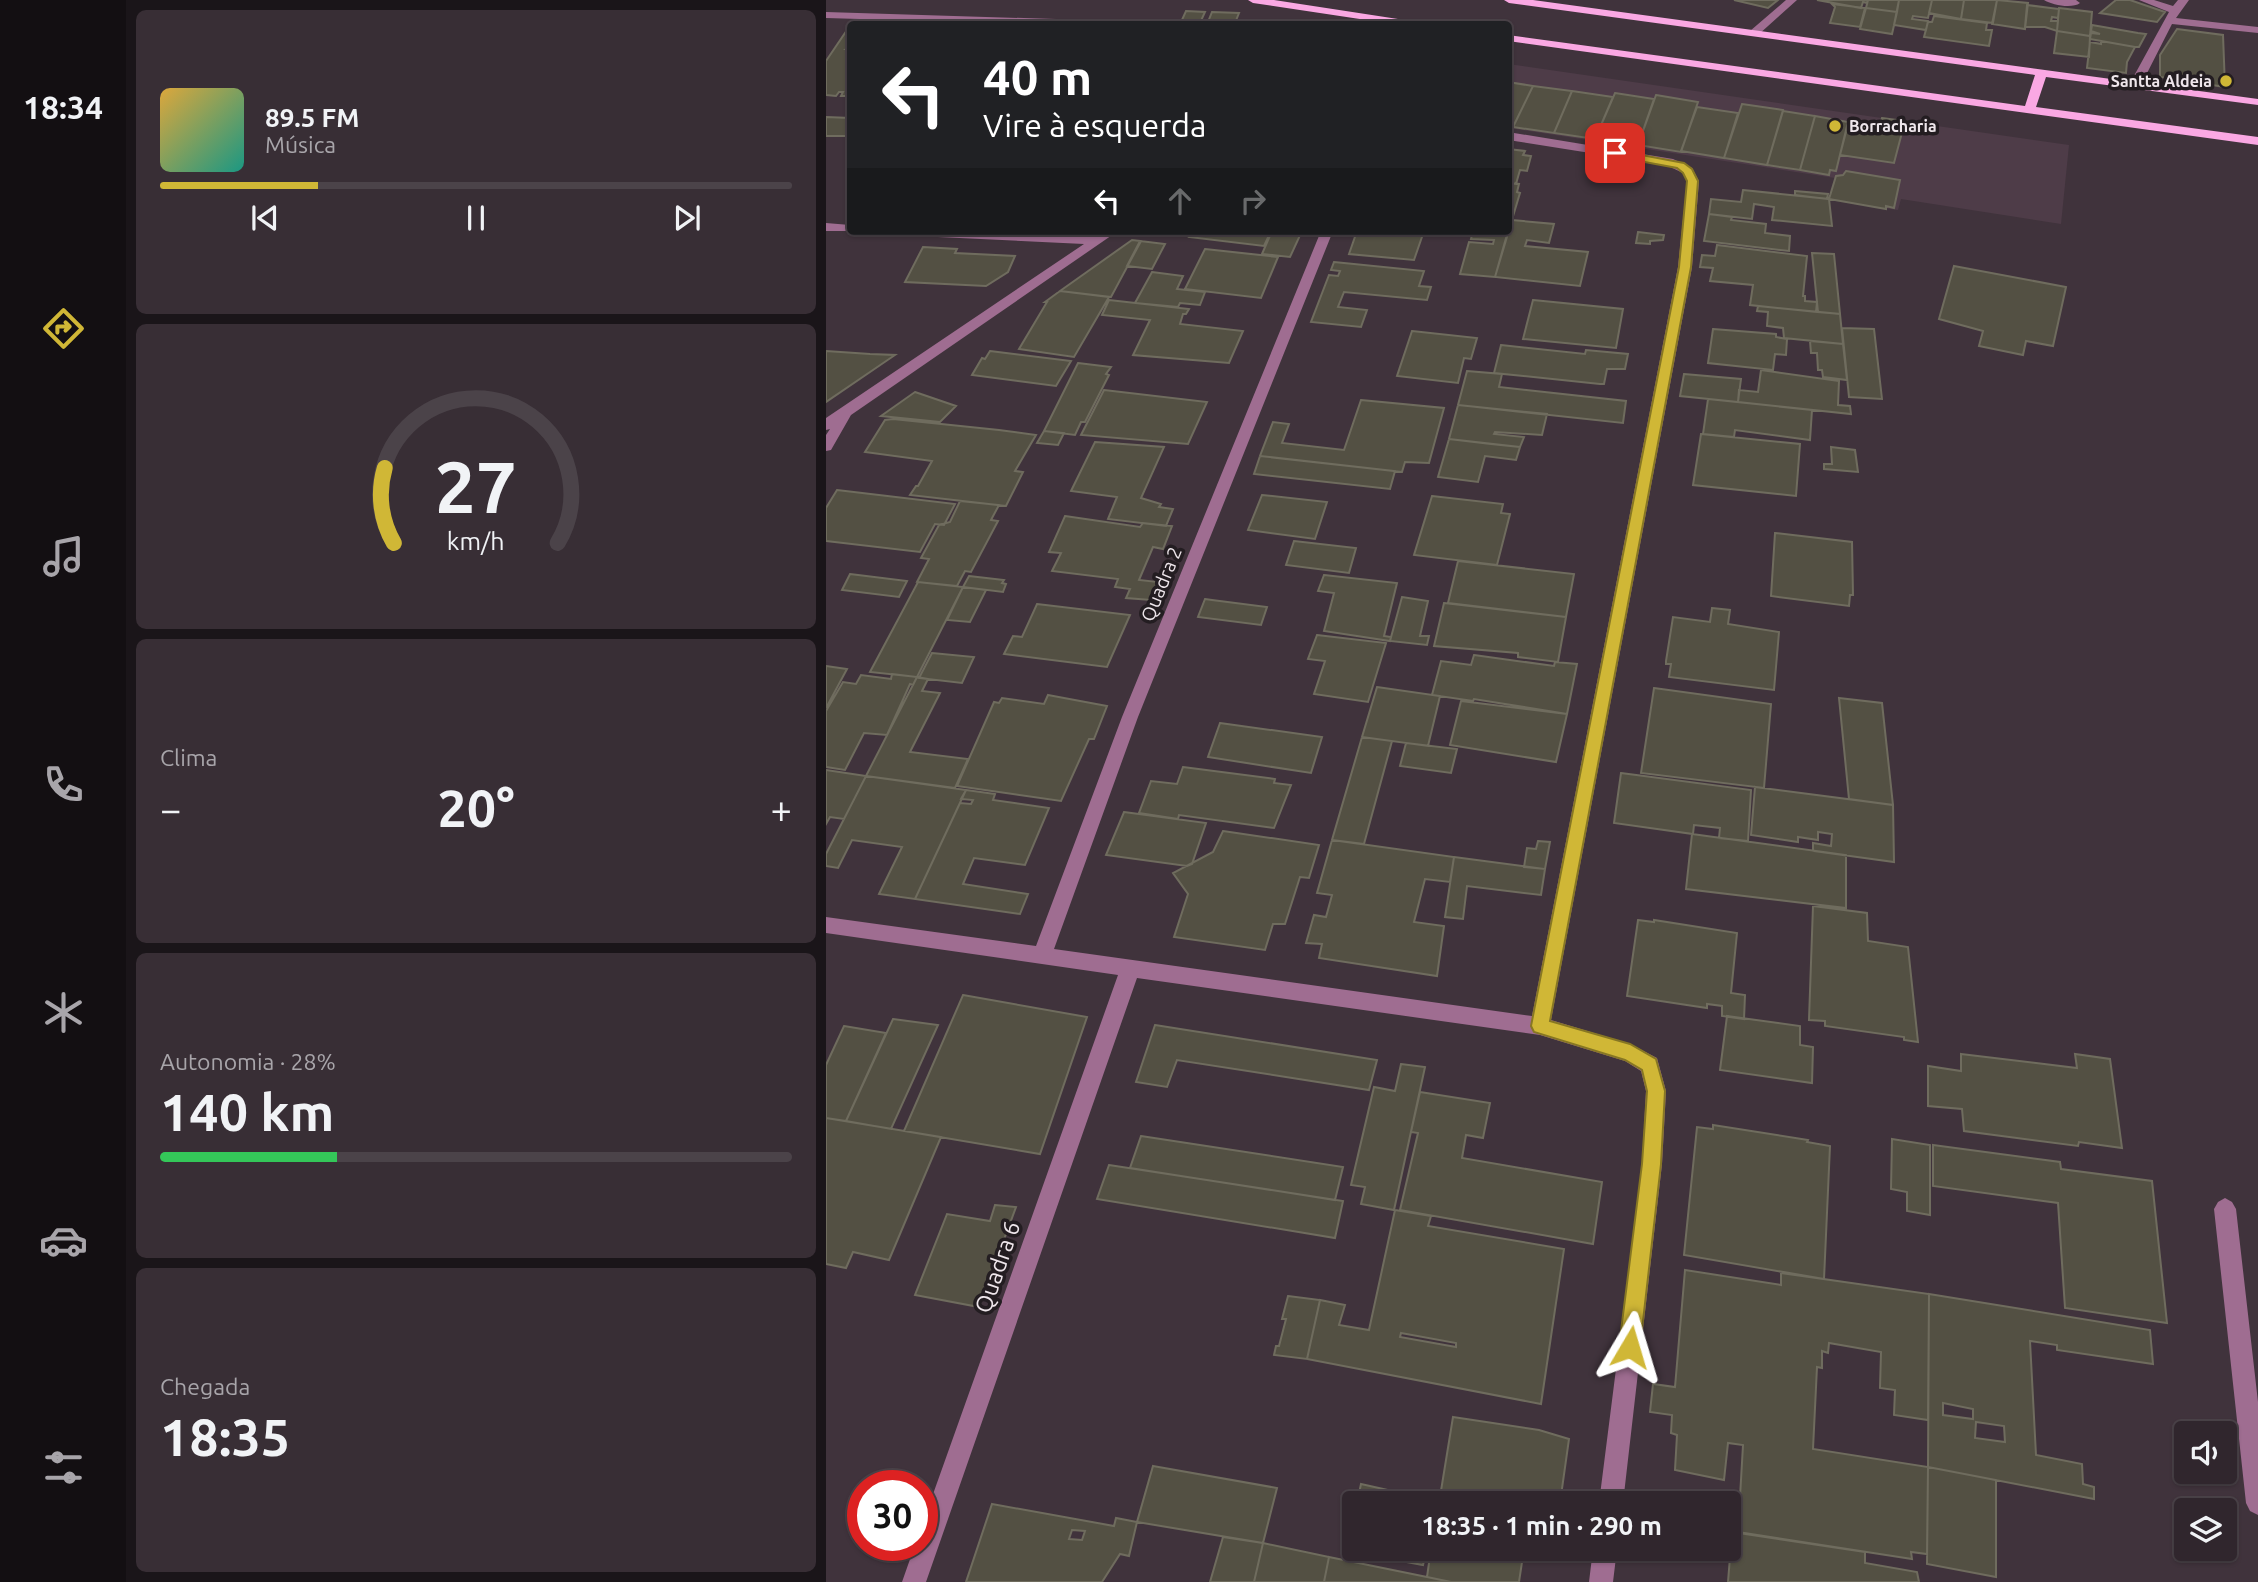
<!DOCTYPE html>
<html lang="pt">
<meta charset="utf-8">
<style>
body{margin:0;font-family:Ubuntu,sans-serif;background:#382e35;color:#f1f3f6;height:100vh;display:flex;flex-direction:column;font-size:26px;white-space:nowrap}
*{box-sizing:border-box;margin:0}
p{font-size:23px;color:#a8a5aa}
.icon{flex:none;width:38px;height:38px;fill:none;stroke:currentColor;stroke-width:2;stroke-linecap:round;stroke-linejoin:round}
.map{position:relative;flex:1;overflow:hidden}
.details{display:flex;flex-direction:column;gap:10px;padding:10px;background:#1a1519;width:700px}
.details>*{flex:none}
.top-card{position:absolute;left:21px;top:21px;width:665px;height:214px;border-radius:7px;box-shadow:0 2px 5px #0004,0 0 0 2px #4b4349;background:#202124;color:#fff;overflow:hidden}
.fabs{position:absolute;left:1348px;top:1421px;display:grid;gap:14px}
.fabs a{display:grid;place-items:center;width:63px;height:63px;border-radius:7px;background:#30262d;box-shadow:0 2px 5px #0004,0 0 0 2px #4b4349;font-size:35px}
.speed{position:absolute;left:21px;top:1470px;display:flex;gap:14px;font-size:35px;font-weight:700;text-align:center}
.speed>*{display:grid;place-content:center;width:91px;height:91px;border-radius:50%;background:#30262d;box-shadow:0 2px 5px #0004,0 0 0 2px #4b4349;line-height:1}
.speed .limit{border:10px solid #d22;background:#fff;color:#111}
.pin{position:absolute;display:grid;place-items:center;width:60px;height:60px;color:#fff;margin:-30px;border-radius:14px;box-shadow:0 4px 10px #0006}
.me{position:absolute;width:77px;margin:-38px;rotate:7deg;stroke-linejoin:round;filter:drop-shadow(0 0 5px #0008)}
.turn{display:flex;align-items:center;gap:24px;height:147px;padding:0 21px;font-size:32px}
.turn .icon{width:91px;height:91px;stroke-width:2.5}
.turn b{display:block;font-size:49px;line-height:60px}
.lanes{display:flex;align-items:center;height:66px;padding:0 21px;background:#0003;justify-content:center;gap:35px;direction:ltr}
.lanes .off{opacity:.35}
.big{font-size:52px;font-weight:600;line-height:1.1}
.details .widget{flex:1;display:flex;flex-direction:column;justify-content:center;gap:10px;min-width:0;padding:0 24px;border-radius:10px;background:#382e35}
.details .dial{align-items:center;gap:0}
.dial svg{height:182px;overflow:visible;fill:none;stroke:#4b4349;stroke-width:7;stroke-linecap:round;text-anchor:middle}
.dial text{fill:#f1f3f6;stroke:none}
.song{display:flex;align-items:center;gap:21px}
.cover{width:84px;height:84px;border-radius:10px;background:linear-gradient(135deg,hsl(40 70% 55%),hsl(170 70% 35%))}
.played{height:7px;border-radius:4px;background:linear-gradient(90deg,#d0b736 25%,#4b4349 25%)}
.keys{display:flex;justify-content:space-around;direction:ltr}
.heat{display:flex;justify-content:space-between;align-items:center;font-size:38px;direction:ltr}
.charge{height:10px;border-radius:5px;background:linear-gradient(90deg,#34c759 28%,#4b4349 0)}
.trip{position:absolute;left:516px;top:1491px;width:399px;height:70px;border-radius:7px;background:#30262d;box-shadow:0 2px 5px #0004,0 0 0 2px #4b4349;font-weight:600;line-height:70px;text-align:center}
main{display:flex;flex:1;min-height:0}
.menu{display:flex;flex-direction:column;width:126px;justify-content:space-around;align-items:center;background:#130f12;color:#a8a5aa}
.menu .icon{width:49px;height:49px}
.menu .current{color:#d0b736}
.menu b{font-size:32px;color:#f1f3f6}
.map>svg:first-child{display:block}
</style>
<main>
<nav class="menu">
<b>18:34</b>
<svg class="icon current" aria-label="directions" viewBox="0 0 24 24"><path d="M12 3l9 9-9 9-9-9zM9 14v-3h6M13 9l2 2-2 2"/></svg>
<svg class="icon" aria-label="music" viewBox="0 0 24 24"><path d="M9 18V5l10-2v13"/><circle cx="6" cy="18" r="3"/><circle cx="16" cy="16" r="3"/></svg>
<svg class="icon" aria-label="phone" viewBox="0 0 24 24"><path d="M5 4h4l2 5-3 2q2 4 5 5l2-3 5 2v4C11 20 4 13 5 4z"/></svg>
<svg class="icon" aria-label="climate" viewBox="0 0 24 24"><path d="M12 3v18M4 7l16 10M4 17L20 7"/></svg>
<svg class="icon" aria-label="car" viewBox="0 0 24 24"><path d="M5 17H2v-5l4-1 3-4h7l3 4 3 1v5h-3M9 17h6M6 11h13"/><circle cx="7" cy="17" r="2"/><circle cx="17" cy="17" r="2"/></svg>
<svg class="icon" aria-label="filters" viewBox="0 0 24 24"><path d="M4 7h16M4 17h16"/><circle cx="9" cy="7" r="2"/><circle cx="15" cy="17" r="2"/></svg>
</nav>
<section class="details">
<div class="widget">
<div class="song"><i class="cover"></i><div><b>89.5 FM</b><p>Música</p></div></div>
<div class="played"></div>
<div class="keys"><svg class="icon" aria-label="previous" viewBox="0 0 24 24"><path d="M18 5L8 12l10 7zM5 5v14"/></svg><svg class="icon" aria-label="pause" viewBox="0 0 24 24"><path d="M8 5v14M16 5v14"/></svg><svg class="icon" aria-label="next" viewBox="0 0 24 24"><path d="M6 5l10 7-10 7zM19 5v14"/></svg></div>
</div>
<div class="widget dial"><svg viewBox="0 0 100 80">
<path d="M14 69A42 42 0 1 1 86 69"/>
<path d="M14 69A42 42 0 0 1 10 36" stroke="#d0b736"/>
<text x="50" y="56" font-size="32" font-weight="700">27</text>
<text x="50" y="72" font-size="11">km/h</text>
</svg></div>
<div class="widget"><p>Clima</p>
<div class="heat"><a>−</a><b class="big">20°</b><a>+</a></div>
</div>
<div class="widget"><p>Autonomia · 28%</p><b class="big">140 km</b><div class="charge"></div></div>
<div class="widget"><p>Chegada</p><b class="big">18:35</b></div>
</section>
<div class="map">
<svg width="1432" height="1582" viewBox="0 0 1432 1582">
<rect width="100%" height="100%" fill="#40333c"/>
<!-- built -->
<path fill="#4e3c48" d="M682 64 1243 145 1235 224 1075 199 1072 210 1003 200 1009 178 683 128Z"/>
<!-- building -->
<path fill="#535043" stroke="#6f6c5e" stroke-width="2" fill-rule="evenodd" d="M908 0H952L942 8Z
M991 0H1042L1041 3 1037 2 1035 8Z
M1042 0H1073L1071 12 1040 8Z
M1073 0H1106L1102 18 1087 16 1086 19 1102 21 1100 30 1068 25Z
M1106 0H1138L1135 19 1103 13Z
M1138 0H1171L1167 23 1135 19Z
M1171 0 1202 3 1199 29 1166 24Z
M1290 0H1304L1339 12 1331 22 1274 13Z
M1006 4 1039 8 1034 27 1004 23 1009 7Z
M1201 5 1233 9 1232 18 1226 17 1225 21H1232L1231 31 1219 27H1199Z
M1040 8 1071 12 1066 34 1034 29Z
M1233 8 1266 12 1264 36 1231 31Z
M360 11 379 12 374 23 355 22Z
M386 12 413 13 409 23 382 22Z
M1108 16 1161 23 1160 30H1166L1163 46 1098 37 1102 22H1106Z
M1266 25 1312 33 1320 34 1313 47H1309L1264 39 1265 33 1274 34 1265 31Z
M1351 29 1397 35 1399 87 1334 77V55Z
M21 30H24V46L20 49H24V96H15L17 92H13L10 96 0 95V61Z
M1231 31 1264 36 1263 57 1228 53Z
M1275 41 1309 47 1301 62 1300 73 1261 68 1264 42 1275 44Z
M682 82 707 86 687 127 682 126Z
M707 86 746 91 728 133 687 127Z
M746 91 787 97 769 139 728 133Z
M789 93 828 99 812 145 769 139Z
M830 95 872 102 855 152 812 145Z
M916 104 957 110 941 165 898 158Z
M871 107 912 113 898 158 855 151Z
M957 111 989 116 974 170 941 165Z
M989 116 1022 122 1010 171 1004 170 1003 175 974 170Z
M0 117 24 118 23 136H0Z
M1056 118 1079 121 1068 163 1014 155 1022 124 1041 127 1042 123 1054 126Z
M682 149 699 151 697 155 705 156 701 171 694 170 690 184 682 183Z
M1020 171 1074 180 1068 208 1060 206V209L1003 199 1010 176 1017 175Z
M682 183 693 184 691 192 694 193 685 223Z
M917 190 1003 199 1006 226 946 220 948 207 928 204 926 219 883 214 885 199 915 202Z
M969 191 1002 194 1001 199 969 195Z
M883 214 906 217 905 220 940 224 939 233 964 236 963 251 878 241Z
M686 220 728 224 723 243 701 240 699 246 762 252 754 286 669 277Z
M366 231H445L438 246 363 237Z
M446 231H476L464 257 436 254Z
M531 231H598L588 260 523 254Z
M647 231H682L669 277 634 274 643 242 667 244 668 240 645 239Z
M812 232 838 235 837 240 824 241V244L810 243Z
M306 240 315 241 285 297 234 291Z
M314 241 339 244 326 269 301 266Z
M891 245 981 256 977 296H979V301L991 302 990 312 924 305 927 285 884 281 887 268 874 267 876 255 889 256Z
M97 247 131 249 129 253 189 256 182 272 160 286 79 282Z
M379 249 452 257 435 298 359 289Z
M986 253 1008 254 1014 314 992 312Z
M508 262 598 271 593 286 605 287 601 300 518 292 512 307 541 310 535 327 485 322 503 275 512 276 514 271 505 270Z
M1128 266 1240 287 1227 346 1200 341 1197 355 1153 346 1157 331 1113 319Z
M326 272 357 276 351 289 379 292 374 305 354 303 352 307 309 303Z
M234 291 283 297 248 357 193 349 221 302H219Z
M283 300 363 309 360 314H357L354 324 417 331 403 363 307 355 324 320 276 315Z
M707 300 797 309 790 348 697 339Z
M932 306 1014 314 1017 344 958 338 957 328 941 326 942 312 931 311Z
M1016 328 1048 329 1056 399 1023 397Z
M887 329 950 334V337L961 339 960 355 949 354 947 370 882 363Z
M586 331 651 338 645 359 638 358 632 383 571 376Z
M984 341 1017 344 1021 380 997 377 996 370H992L991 353H985Z
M675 345 759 354 760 350 802 354 799 369H781L778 384H774L668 373Z
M0 351 44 354 69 355 0 402Z
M164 351 245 361 230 386 146 375 156 358 159 359Z
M252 363 285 367 280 374 283 375 259 422H255L249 435 218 431Z
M935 370 1013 381 1012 405 1024 406 1025 414 912 402 913 390 932 392Z
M641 371 676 374 673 387 800 401 797 423 632 405Z
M858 374 915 379 912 402 854 396Z
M278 390 381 402 362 444 255 435Z
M89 392 130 406 114 422 55 416Z
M882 399 986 410 984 440 909 430 908 437 877 434Z
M535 400 618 408 603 463 579 462 576 472 434 456 447 422 463 424 456 443 518 450Z
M632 405 711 413 721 414 716 435 669 432 668 434 698 437 694 447 623 439Z
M67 419 173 430 210 435 189 471 197 472 180 506 154 503 84 495 90 486H92L106 461 39 452 59 420Z
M218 431 238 433 232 445 211 443Z
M875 434 974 444 970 496 867 485Z
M623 439 665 444 694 447 690 460 659 456 652 482 612 477Z
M269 442 338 447 315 498 335 504 333 507 347 509 340 526 282 519 291 497 245 491Z
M1005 447 1029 450 1032 472 998 469V464H1006Z
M434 456 569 471 564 489 428 474Z
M11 490 129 504 118 525 109 524 94 552 0 541V508Z
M436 495 501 502 489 539 422 530Z
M606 496 677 504 675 513 684 514 671 565 588 555Z
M134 501 173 505 165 520 172 521 145 572 139 571 131 586 91 582 103 559 95 558 113 525 124 522Z
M239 516 314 527 317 523 346 526 337 549 327 547 313 580 332 582 325 600 300 598 304 589 289 587 292 579 226 571 235 553 223 552Z
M949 533 1026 542 1027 595H1024L1023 606 945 596Z
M468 541 530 548 523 573 460 565Z
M632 561 748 574 740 617 622 603Z
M24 574 81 581 73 597 16 590Z
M498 575 571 583 558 636 565 637 564 641 498 631 508 593 492 591Z
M143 576 178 580 176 583 180 584 177 592 137 587Z
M92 582 137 587 91 677 44 672Z
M137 587 160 590 144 622 121 620Z
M576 597 602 601 594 636H603L601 645 564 641Z
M379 599 386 600 441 607 435 625 372 617Z
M618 603 740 617 732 662 692 657V653L608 646Z
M211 604 304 615 281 667 178 654 187 636 196 637Z
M886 608 904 610 902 624 953 632 948 690 843 677 845 664H840V661L847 617 884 622Z
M491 635 560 643 542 702 488 694 499 661 482 659Z
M106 653 148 657 136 683 93 678Z
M648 655 728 666 729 662 751 664 741 714 648 699 647 701 606 695 615 661 645 665Z
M0 666 21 669 0 708Z
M66 674 91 677 87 685 84 684 61 735 38 733 19 770 0 767V711L17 682 30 684 35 675 65 679Z
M91 677 102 679 96 691 114 693 84 752 142 759 129 788 40 776Z
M551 687 614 696 602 746 536 737Z
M828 688 945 704 938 788 815 773Z
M222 695 281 706 268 739H263L235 801 131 786 168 702 173 703 176 698 218 704Z
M1013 698 1056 703 1067 805 1023 799Z
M635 701 741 714 730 762 624 745Z
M394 723 496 737 485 773 382 757Z
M536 737 566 741 538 844 506 840Z
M580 743 631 749 625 773 574 766Z
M357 767 449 779 448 783 465 785 448 828 353 815 352 819 313 813 325 781 351 784Z
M0 770 40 776 18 819 4 817 0 824Z
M795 773 925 790 922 841 893 838 894 828 868 825 867 834 788 823Z
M40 776 140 790 89 899 53 894 76 847 26 840 12 868 0 866V854Z
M929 787 1067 805 1068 862 987 851V843L1005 846 1006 834 992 832V840L972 837V842L925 835Z
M140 790 169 794 167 800 223 808 199 865 148 858 137 884 202 894 194 914 89 899 134 803 145 804 147 800 135 799Z
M298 812 380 823 366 864 361 866 280 855Z
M397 831 493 845 483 878 474 877 459 924H447L439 950 348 937 362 894 347 873 387 852Z
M866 834 1020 855V908L860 889Z
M506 840 628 857 624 882 599 879 588 922 618 926 611 976 493 958 496 944 480 943 488 915 500 917 506 895 491 893Z
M712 841 724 842 719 869 698 867 701 848 710 849Z
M628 857 719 869 715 895 641 886 637 919 619 917Z
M987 906 1041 913 1042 941 1082 947 1092 1042 1078 1040V1037L999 1026V1021L983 1020Z
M812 920 828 922V920L911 933 905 993 919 995 918 1019 896 1016V1006L881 1004V1008L801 996Z
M137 995 261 1017 214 1154 78 1131Z
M901 1016 974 1026V1045L987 1047 986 1083 894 1070Z
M67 1019 112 1025 65 1129 20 1121Z
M329 1025 551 1060 543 1090 351 1060 341 1087 310 1082Z
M18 1026 60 1033 20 1121 0 1118V1065Z
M1135 1054 1251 1068 1249 1054 1284 1059 1296 1148 1253 1142 1252 1146 1138 1131 1136 1109 1102 1106V1066L1135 1071Z
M575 1064 599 1067 568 1210 535 1204 539 1187 525 1185 548 1087 569 1091Z
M594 1092 664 1103 657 1138 640 1135 636 1158 776 1182 767 1244 574 1210 592 1133 585 1132Z
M0 1118 115 1137 63 1260 27 1252 20 1268 0 1264Z
M887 1125 982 1140 981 1142 1004 1146 998 1279 858 1255 871 1127 887 1129Z
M315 1136 517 1167 509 1200 304 1168Z
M1066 1139 1104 1145V1215L1081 1211V1192L1065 1189Z
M1107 1145 1234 1162 1235 1169 1326 1181 1341 1323 1239 1308 1232 1203 1107 1186Z
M283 1165 517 1201 509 1238 271 1199Z
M169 1205 190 1207 153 1307 89 1295 121 1214 164 1221Z
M569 1210 605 1216 602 1226 738 1249 715 1404 481 1359 494 1300 519 1305 513 1325 543 1330ZM575 1333 630 1343V1347L574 1337Z
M859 1270 955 1285V1273L1103 1294 1102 1420 1068 1415 1069 1390 1054 1388 1055 1352 1003 1343 1002 1353 996 1351V1368L991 1367 987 1449 1102 1467 1101 1554 1085 1552 1086 1559 912 1532 917 1445 902 1443 898 1480 849 1470 851 1435 845 1433 846 1415 824 1412 827 1384 849 1387Z
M1103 1294 1324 1330 1327 1364 1231 1350V1345L1204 1341 1210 1455 1256 1464 1257 1484 1268 1487V1499L1102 1467ZM1117 1403 1147 1409V1419L1117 1415ZM1150 1422 1178 1426 1179 1442 1149 1438Z
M462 1296 494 1300 481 1359 448 1355 450 1346H453L460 1319H456Z
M627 1417 713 1430 743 1439 734 1503H613Z
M327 1466 451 1488 437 1543 311 1522Z
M1102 1467 1170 1480V1577L1101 1564Z
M535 1484 611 1501V1503H531Z
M166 1504 288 1526 290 1518 311 1522 303 1556 294 1554 276 1582H140ZM246 1530 259 1531 256 1540 243 1539Z
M528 1514V1549H601L597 1565 521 1551Z
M906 1532 1039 1552V1563L1091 1572 1093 1582H902Z
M397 1537 437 1543 428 1582H384Z
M437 1543 503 1557 498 1582H428Z
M605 1549H698L693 1582H625L601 1577Z
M503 1557 601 1577 625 1582H498Z"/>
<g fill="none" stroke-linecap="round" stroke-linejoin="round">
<!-- minor -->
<path fill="#9f6d91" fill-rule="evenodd" d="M960 0H971L932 35H924V31Z
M1218 0H1250L1254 3C1246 9 1226 5 1218 0Z
M1313 0H1328L1347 6 1352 0H1363L1350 18 1432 27V33L1346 24 1315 85 1305 87 1303 85 1343 12Z
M0 12 294 21 299 24H203L0 18Z
M682 132 847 159 866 168 873 181 866 267 725 1020 804 1044 831 1058 840 1091 836 1164 797 1503H773L816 1164 820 1091 815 1071 799 1061 714 1035 311 978 100 1582H76L89 1545H96V1525L292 975 0 933V917L210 946 296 717 495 231H507L312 717 228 949 706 1016 852 267 861 181 857 173 840 165 682 140Z
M0 223 24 225V231H29H0Z
M63 231H148L269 237 277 231H292L25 415 5 450 0 451V435L4 429 0 430V418L258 244 69 235Z
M1399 1198 1406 1202 1410 1209 1432 1402V1515L1424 1511 1420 1503 1388 1209 1392 1202Z
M767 1549H791L787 1582H763Z"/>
<!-- major -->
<path fill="#faa8e3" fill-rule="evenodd" d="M422 0H448L585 21 590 24H567L427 3Z
M678 0H707L1432 99V105L1220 77 1210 107 1432 137V145L682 41V35L1199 106 1209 75 683 3Z"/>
</g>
<!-- route -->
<path fill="#d0b736" stroke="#877723" stroke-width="2" d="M789 150 858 163 866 169 872 181 865 267 724 1021 804 1044 830 1059 839 1091 835 1164 814 1347 811 1354 804 1357 796 1354 793 1347 816 1164 821 1091 816 1070 799 1060 708 1032 705 1026 853 267 861 181 857 173 851 168 786 156V151Z"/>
<!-- markers -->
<g fill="#d0b736" stroke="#231d21" stroke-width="2.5">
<circle cx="1400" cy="81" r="7"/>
<circle cx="1009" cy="126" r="7"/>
</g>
<g text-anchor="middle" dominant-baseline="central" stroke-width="7" stroke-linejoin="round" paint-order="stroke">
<!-- far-poi labels -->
<g font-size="16" font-weight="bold" fill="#eee6eb" stroke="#231d21" text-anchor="end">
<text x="1386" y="81">Santta Aldeia</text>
<text x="1023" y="126" text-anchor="start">Borracharia</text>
</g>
<!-- street labels -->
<g font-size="19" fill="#eee6eb" stroke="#231d21">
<text transform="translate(335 584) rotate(-68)">Quadra 2</text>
</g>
<!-- near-street labels -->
<g font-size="23" fill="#eee6eb" stroke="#231d21">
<text transform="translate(171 1267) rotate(-71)">Quadra 6</text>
</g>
</g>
</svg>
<div class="fabs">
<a><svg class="icon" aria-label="sound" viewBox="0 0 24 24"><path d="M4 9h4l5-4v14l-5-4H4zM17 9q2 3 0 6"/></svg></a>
<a><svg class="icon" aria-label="layers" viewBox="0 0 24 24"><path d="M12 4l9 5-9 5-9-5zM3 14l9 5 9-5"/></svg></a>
</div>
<div class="speed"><div class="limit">30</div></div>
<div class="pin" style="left:789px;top:153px;background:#d93025"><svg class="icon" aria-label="arrive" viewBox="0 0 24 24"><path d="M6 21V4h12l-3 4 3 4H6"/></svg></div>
<svg class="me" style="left:804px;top:1347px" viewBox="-20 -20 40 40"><path d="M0-17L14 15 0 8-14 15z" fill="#d0b736" stroke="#fff" stroke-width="4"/></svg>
<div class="trip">18:35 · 1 min · 290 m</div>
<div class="top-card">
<div class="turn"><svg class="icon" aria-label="left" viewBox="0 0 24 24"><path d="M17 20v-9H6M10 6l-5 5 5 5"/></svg><div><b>40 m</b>Vire à esquerda</div></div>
<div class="lanes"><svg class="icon" aria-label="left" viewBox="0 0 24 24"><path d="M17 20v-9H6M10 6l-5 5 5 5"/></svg><svg class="icon off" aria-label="ahead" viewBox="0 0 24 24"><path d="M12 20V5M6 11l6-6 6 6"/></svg><svg class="icon off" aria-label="right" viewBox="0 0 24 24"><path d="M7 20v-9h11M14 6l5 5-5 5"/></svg></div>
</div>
</div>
</main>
